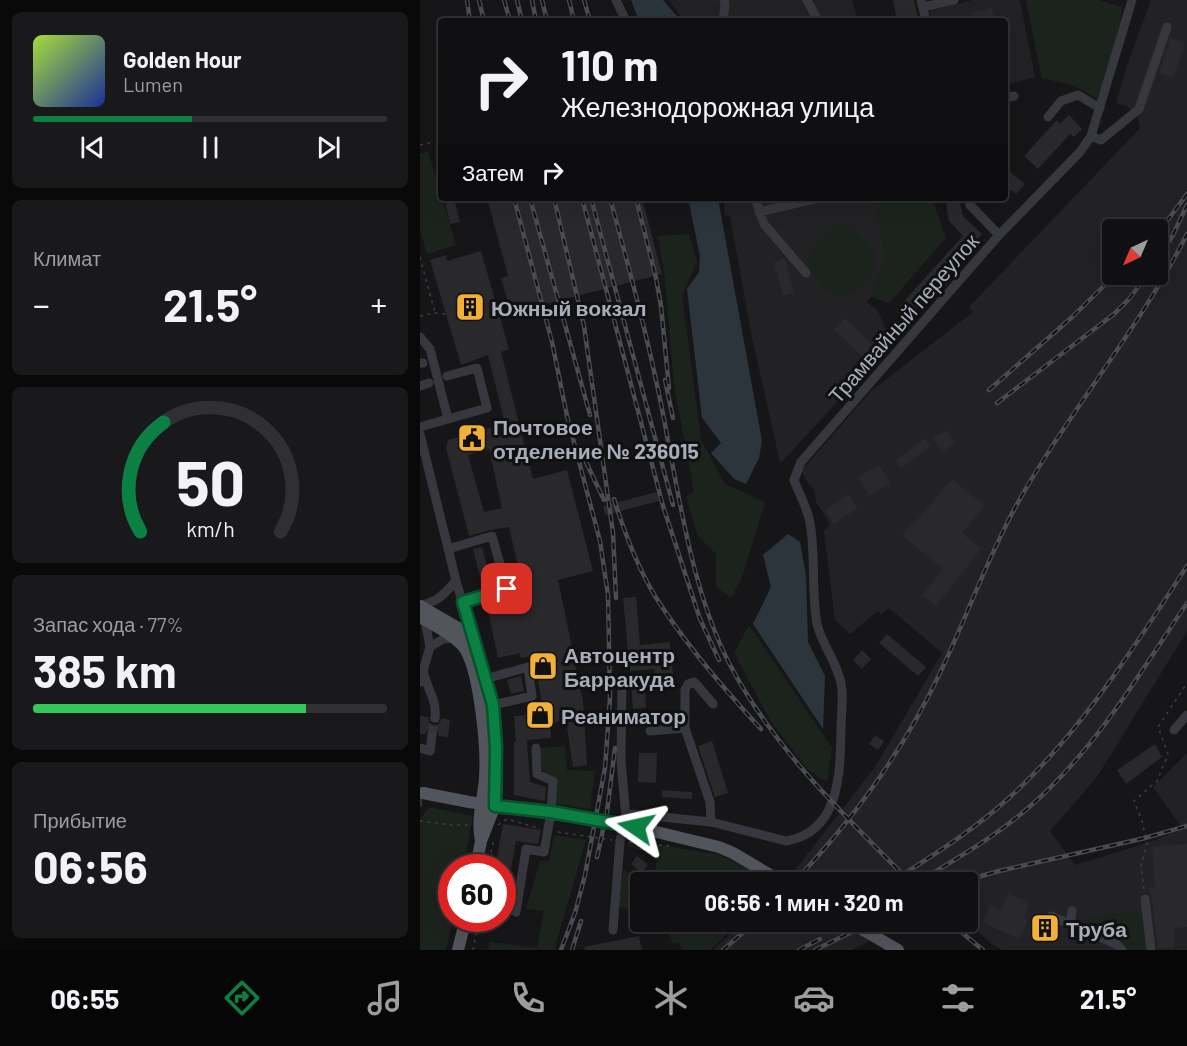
<!DOCTYPE html>
<html lang="ru">
<meta charset="utf-8">
<style>
body{margin:0;font-family:Barlow,sans-serif;background:#19191b;color:#f1f3f6;height:100vh;display:flex;flex-direction:column;font-size:22px;white-space:nowrap}
*{box-sizing:border-box;margin:0}
p{font-size:20px;color:#9c9d9f}
.icon{flex:none;width:33px;height:33px;fill:none;stroke:currentColor;stroke-width:2;stroke-linecap:round;stroke-linejoin:round}
.map{position:relative;flex:1;overflow:hidden}
.sheet{display:flex;flex-direction:column;gap:12px;padding:12px;background:#09090a;width:420px}
.sheet>*{flex:none}
.guide{position:absolute;left:18px;top:18px;width:570px;height:183px;border-radius:6px;box-shadow:0 6px 24px #0002,0 0 0 2px #303032;background:#101012;color:#f1f3f6;overflow:hidden}
.needle{width:39px;rotate:224deg}
.controls{position:absolute;left:682px;top:219px;display:grid;gap:12px}
.controls a{display:grid;place-items:center;width:66px;height:66px;border-radius:6px;background:#101012;box-shadow:0 6px 24px #0002,0 0 0 2px #303032;font-size:30px}
.speed{position:absolute;left:18px;top:854px;display:flex;gap:12px;font-size:30px;font-weight:700;text-align:center}
.speed>*{display:grid;place-content:center;width:78px;height:78px;border-radius:50%;background:#101012;box-shadow:0 6px 24px #0002,0 0 0 2px #303032;line-height:1}
.speed .limit{border:9px solid #d22;background:#fff;color:#111}
.pin{position:absolute;display:grid;place-items:center;width:51px;height:51px;color:#fff;margin:-26px;border-radius:12px;box-shadow:0 3px 9px #0006}
.me{position:absolute;width:66px;margin:-33px;rotate:281deg;stroke-linejoin:round;filter:drop-shadow(0 0 4px #0008)}
.turn{display:flex;align-items:center;gap:21px;height:126px;padding:0 24px;font-size:27px}
.turn .icon{width:78px;height:78px;stroke-width:2.5}
.turn b{display:block;font-size:42px;line-height:51px}
.then{display:flex;align-items:center;height:57px;padding:0 24px;background:#0003;gap:12px;font-size:22px}
.big{font-size:45px;font-weight:700;line-height:1.1}
.sheet .tile{flex:1;display:flex;flex-direction:column;justify-content:center;gap:9px;min-width:0;padding:0 21px;border-radius:9px;background:#19191b}
.sheet .dial{align-items:center;gap:0}
.dial svg{height:156px;overflow:visible;fill:none;stroke:#303032;stroke-width:7;stroke-linecap:round;text-anchor:middle}
.dial text{fill:#f1f3f6;stroke:none}
.song{display:flex;align-items:center;gap:18px}
.cover{width:72px;height:72px;border-radius:9px;background:linear-gradient(135deg,hsl(80 70% 55%),hsl(230 70% 35%))}
.played{height:6px;border-radius:3px;background:linear-gradient(90deg,#0b8043 45%,#303032 45%)}
.keys{display:flex;justify-content:space-around;direction:ltr}
.heat{display:flex;justify-content:space-between;align-items:center;font-size:33px;direction:ltr}
.charge{height:9px;border-radius:4px;background:linear-gradient(90deg,#34c759 77%,#303032 0)}
.trip{position:absolute;left:210px;top:872px;width:348px;height:60px;border-radius:6px;background:#101012;box-shadow:0 6px 24px #0002,0 0 0 2px #303032;font-weight:700;line-height:60px;text-align:center}
.menu{display:flex;height:96px;justify-content:space-around;align-items:center;background:#060607;color:#9c9d9f}
.menu .icon{width:42px;height:42px}
.menu .active{color:#0b8043}
.menu b{font-size:27px;color:#f1f3f6}
main{display:flex;flex:1;min-height:0}
.map>svg:first-child{display:block}
</style>
<main>
<section class="sheet">
<div class="tile">
<div class="song"><i class="cover"></i><div><b>Golden Hour</b><p>Lumen</p></div></div>
<div class="played"></div>
<div class="keys"><svg class="icon" aria-label="previous" viewBox="0 0 24 24"><path d="M18 5L8 12l10 7zM5 5v14"/></svg><svg class="icon" aria-label="pause" viewBox="0 0 24 24"><path d="M8 5v14M16 5v14"/></svg><svg class="icon" aria-label="next" viewBox="0 0 24 24"><path d="M6 5l10 7-10 7zM19 5v14"/></svg></div>
</div>
<div class="tile"><p>Климат</p>
<div class="heat"><a>−</a><b class="big">21.5°</b><a>+</a></div>
</div>
<div class="tile dial"><svg viewBox="0 0 100 80">
<path d="M14 69A42 42 0 1 1 86 69"/>
<path d="M14 69A42 42 0 0 1 26 13" stroke="#0b8043"/>
<text x="50" y="56" font-size="32" font-weight="700">50</text>
<text x="50" y="72" font-size="11">km/h</text>
</svg></div>
<div class="tile"><p>Запас хода · 77%</p><b class="big">385 km</b><div class="charge"></div></div>
<div class="tile"><p>Прибытие</p><b class="big">06:56</b></div>
</section>
<div class="map">
<svg width="767" height="950" viewBox="0 0 767 950">
<rect width="100%" height="100%" fill="#161618"/>
<!-- built -->
<path fill="#222225" fill-rule="evenodd" d="M249 0H432L438 21H264Z
M553 0H600L615 77 585 85V21H512L509 11Z
M731 0H767V631L677 777 630 831 655 865 724 844 763 829 733 787 767 753V950H582L569 942 548 921V882H363L379 865 455 767 522 653 469 608 461 615 458 611 430 634 415 620 404 531 410 524 396 502 395 492 386 480 382 470 451 391 553 312 549 307 720 128 717 115 706 106 696 103 707 65ZM693 230H738V274H693Z
M304 198H459L474 266 447 302 457 310 472 342 362 462H360L331 333 310 216 305 215Z
M324 921H488L432 950H293Z"/>
<!-- green -->
<path fill="#1c231d" d="M606 0H678L702 7 700 24 677 99 655 86 622 78Z
M8 151 36 245 7 254 0 229V154Z
M454 198H477L494 203 513 201 526 238 469 303 449 296 465 261Z
M423 222C444 239 472 256 445 284 439 290 430 296 421 295 411 295 404 289 398 282 373 256 402 236 423 222Z
M269 234 277 262 262 295 281 440 305 484 345 502 322 578 311 598 296 587V554L278 536 266 497 274 491 254 386 245 279 238 236Z
M329 625 412 748 407 782 388 770 350 720 314 653Z
M145 746 147 770 175 771 170 809 136 804V778L122 770 120 748Z
M9 807 53 816 43 867H32L33 918 26 950H0V820Z
M134 835 166 840 134 950H67L70 942 117 948 124 911 106 909 120 861H129Z
M210 840 300 855 328 869 342 882H220V921L219 914 199 906 203 869 223 881 235 873 237 856 208 846Z
M722 912 726 950H708L694 935 675 932 663 917Z
M221 921H321L290 950H262L259 942 253 944 246 925 235 926 221 923Z"/>
<!-- water -->
<path fill="#2c353c" d="M211 0H243L261 21H219Z
M268 198H298L342 441 339 458 326 484 314 479 291 453 301 443 282 418 267 289 279 272 280 256Z
M368 534 380 542 386 576 388 642 405 676 403 729 333 624 351 587 343 555Z"/>
<!-- building -->
<path fill="#29292c" fill-rule="evenodd" d="M473 0H494L499 21H477Z
M572 8 575 21H553L551 13Z
M750 38 765 43 753 78 739 73Z
M649 115 662 129 654 137 650 134 618 169 604 156 637 120 640 124Z
M585 168 605 184 596 194 585 185Z
M24 198H34L40 222 30 224Z
M67 198H222L242 274 91 313 81 278 88 276Z
M525 198H539L543 216 562 234 485 320 476 310 543 236 529 221Z
M61 251 89 349 81 352 113 479 147 470 173 571 138 580 163 701 167 765 153 767 146 720 130 724 131 738 107 740 110 782 126 787 125 801 94 795V742H96L94 716 124 714 115 665 112 656 101 658 100 653 78 658 67 606 105 598 89 527 70 530 49 536 26 448 28 440 85 423 68 355 41 365 10 260 26 255 27 261ZM69 449 82 508 64 512 48 455Z
M365 259 374 293 363 296 354 262Z
M425 318 461 354 451 365 414 329Z
M526 430 535 443 522 452 513 439Z
M505 438 511 446 481 468 475 461Z
M459 465 470 483 449 496 438 477Z
M532 479 565 506 542 533 561 549 516 606 502 595 523 569 482 535 492 523 494 524Z
M237 492 239 501 185 515 183 506Z
M428 494 438 508 414 524 405 510Z
M62 547 72 586 63 589 53 549Z
M216 597 220 645 250 642 254 684 235 685 234 669 210 671 203 598Z
M467 634 506 667 498 676 459 643Z
M442 650 451 659 442 669 433 660Z
M101 676 104 691 91 694 87 680Z
M225 683 226 708 213 709 211 684Z
M0 716 8 717 9 722 14 725 19 724 22 718 30 720 28 737 19 736 18 732 13 728 9 729 5 734H0Z
M455 735 464 741 458 750 449 744Z
M292 741 308 793 295 797 278 746Z
M735 744 742 757 706 784 697 770Z
M219 753H237L236 783 218 782Z
M242 790 272 792V799L242 797Z
M83 824 121 830 118 844 96 841 86 898H82V867H75Z
M767 844V927L754 928 755 947 738 949 732 898 728 888 735 887 732 846Z
M217 856 228 865 222 873 211 864Z
M588 894 609 902 604 918 608 920 600 939 563 923 570 905 581 911Z
M219 936 222 950H165L164 947Z"/>
<g fill="none" stroke-linecap="round" stroke-linejoin="round">
<!-- minor-tunnel -->
<path stroke="#333438" stroke-width="9" stroke-dasharray="9 4.5" stroke-linecap="butt" d="M12 735 15 718"/>
<!-- major-tunnel -->
<path stroke="#333438" stroke-width="12" stroke-dasharray="12 6" stroke-linecap="butt" d="M0 800H2"/>
<!-- path -->
<path stroke="#3d3f44" stroke-width="1.5" stroke-dasharray="3 4.5" stroke-linecap="butt" d="M0 145 14 142
M0 257 15 313
M0 316 15 313 26 314
M0 821 32 825H49
M78 825 87 819 118 828
M138 832 192 840
M209 842 249 846
M68 867 74 838
M724 889 721 866 727 843 722 821 714 801 737 781 748 754 738 727 767 683
M53 950 59 918"/>
<!-- minor -->
<path stroke="#37383d" stroke-width="9" d="M196 0 206 21
M387 0 398 21
M501 0 506 21
M503 7 534 0
M303 21 305 5 304 0
M585 98 594 96
M628 117 641 101 658 95 680 108
M671 136 681 140 719 109 747 27
M335 198 344 224 386 273
M548 198 550 205 579 235
M339 212 398 198
M0 337 10 349 28 419
M0 363H3
M0 386 9 383
M0 427 67 408 57 368 27 376
M0 434 36 581 55 644
M28 549 72 536 87 589 43 602
M0 605C17 603 25 593 36 581
M10 647 23 639 34 638
M4 674C8 691 17 700 15 718
M65 679 108 667 112 696 73 705
M202 681 201 761 206 818
M0 682 10 647 5 620
M754 730 767 715
M230 731 265 728
M0 748 10 751 12 735
M291 822 290 802 265 728V690L268 684 274 682 277 685 293 704
M725 899 731 950
M96 912 106 849 124 852 131 812 133 781 117 774 116 748
M631 916 696 944 702 950
M650 924 652 911
M193 930 200 841 206 818 212 814 291 822 366 841C421 832 420 771 421 729 421 714 424 697 421 683 416 660 402 645 397 624 391 591 396 556 390 523 388 509 379 494 374 480L381 462 579 235 660 152 671 136 712 0"/>
<!-- major -->
<path stroke="#53555c" stroke-width="12" d="M0 606 38 628 55 644 73 705 76 748 77 790 75 805 61 841 56 867
M0 617C14 625 31 633 42 645 60 665 67 750 65 777 64 798 56 819 61 841
M3 793 49 802 203 824 299 847 313 853 362 882
M38 950 46 918"/>
<!-- rail casing -->
<g stroke="#4a4c52" stroke-width="4.5">
<path id="rail" d="M47 0 50 21
M59 0 64 21
M84 0 90 21
M97 0 102 21
M112 0 116 21
M122 0 127 21
M149 0 154 21
M164 0 170 21
M94 198 132 342 147 416 180 541 188 595 190 698 185 768 165 875 155 913 141 950
M110 198 170 415
M134 198 164 326 193 533 196 598
M162 198 243 506 280 619 299 660
M171 198 253 505
M190 198C209 268 228 338 242 409 258 490 271 589 309 663 355 751 422 812 490 882
M216 198 236 278 241 306 249 388
M738 233 767 194
M738 259 753 235 767 205
M245 380 253 418
M569 390 651 318 696 274
M577 403 694 314 709 299 728 274
M166 462 184 500
M194 499C204 531 217 566 235 596 265 644 303 688 341 729
M177 857 187 812 195 748
M374 882C433 820 482 753 519 675 546 619 566 561 596 506 648 412 719 330 767 234
M471 882C512 856 554 830 590 797 662 731 714 647 767 566
M498 882C536 859 575 837 608 808 675 751 719 674 767 603
M540 882 579 871 725 838 767 826
M528 921 563 950
M152 950 161 921
M303 950 336 921
M379 950 400 939
M395 950 454 921"/>
</g>
<!-- rail -->
<use href="#rail" stroke="#111113" stroke-width="2" stroke-dasharray="7" stroke-linecap="butt"/>
<!-- major-bridge -->
<path stroke="#53555c" stroke-width="12" d="M428 921 478 950"/>
</g>
<g fill="none" stroke-linecap="round" stroke-linejoin="round">
<!-- route casing -->
<g stroke="#07532c" stroke-width="15">
<path id="route" d="M87 589 43 602 73 705 76 748 75 806 131 812 216 827"/>
</g>
<!-- route -->
<use href="#route" stroke="#0b8043" stroke-width="10"/>
</g>
<!-- icons -->
<defs>
<g id="building-square" transform="scale(1.5)"><rect x="-9" y="-9" width="18" height="18" rx="4" fill="#f2b134" stroke="#111113"/><path d="M-4-6H4V6H1V3H-1V6H-4ZM-2.5-4.3h1.7v1.8h-1.7ZM.8-4.3h1.7v1.8H.8ZM-2.5-1h1.7V.8h-1.7ZM.8-1h1.7V.8H.8Z" fill="#111"/></g>
<g id="civic-square" transform="scale(1.5)"><rect x="-9" y="-9" width="18" height="18" rx="4" fill="#f2b134" stroke="#111113"/><path d="M-.6-6.5H3V-4.5H.6V-3L4-1V1h2V6H-6V1h2V-1L-.6-3ZM-1.2 2.5V6h2.4V2.5Z" fill="#111"/></g>
<g id="shop-square" transform="scale(1.5)"><rect x="-9" y="-9" width="18" height="18" rx="4" fill="#f2b134" stroke="#111113"/><path d="M-5-2.5h2.3a2.7 3.5 0 0 1 5.4 0H5L5.5 6h-11ZM-1.5-2.5h3a1.5 2.3 0 0 0-3 0Z" fill="#111"/></g>
</defs>
<g fill-rule="evenodd">
<use href="#building-square" x="50" y="307"/>
<use href="#civic-square" x="52" y="438"/>
<use href="#shop-square" x="123" y="666"/>
<use href="#shop-square" x="120" y="715"/>
<use href="#building-square" x="625" y="928"/>
</g>
<g text-anchor="middle" dominant-baseline="central" stroke-width="6" stroke-linejoin="round" paint-order="stroke">
<!-- poi labels -->
<g font-size="21" font-weight="bold" fill="#a8adb8" stroke="#111113" text-anchor="start">
<text x="71" y="307">Южный вокзал</text>
<text x="73" y="426">Почтовое<tspan x="73" dy="24">отделение № 236015</tspan></text>
<text x="144" y="654">Автоцентр<tspan x="144" dy="24">Барракуда</tspan></text>
<text x="141" y="715">Реаниматор</text>
<text x="646" y="928">Труба</text>
</g>
<!-- street labels -->
<g font-size="21" fill="#a8adb8" stroke="#111113">
<text transform="translate(483 318) rotate(-49)">Трамвайный переулок</text>
</g>
</g>
</svg>
<div class="controls">
<a><svg class="needle" viewBox="-14 -14 28 28"><path d="M0-13l5 13h-10z" fill="#e53935"/><path d="M0 13l5-13h-10z" fill="#9c9d9f"/></svg></a>
</div>
<div class="speed"><div class="limit">60</div></div>
<div class="pin" style="left:87px;top:589px;background:#d93025"><svg class="icon" aria-label="arrive" viewBox="0 0 24 24"><path d="M6 21V4h12l-3 4 3 4H6"/></svg></div>
<svg class="me" style="left:216px;top:827px" viewBox="-20 -20 40 40"><path d="M0-17L14 15 0 8-14 15z" fill="#0b8043" stroke="#fff" stroke-width="4"/></svg>
<div class="trip">06:56 · 1 мин · 320 m</div>
<div class="guide">
<div class="turn"><svg class="icon" aria-label="right" viewBox="0 0 24 24"><path d="M7 20v-9h11M14 6l5 5-5 5"/></svg><div><b>110 m</b>Железнодорожная улица</div></div>
<div class="then">Затем<svg class="icon" aria-label="right" viewBox="0 0 24 24"><path d="M7 20v-9h11M14 6l5 5-5 5"/></svg></div>
</div>
</div>
</main>
<nav class="menu">
<b>06:55</b>
<svg class="icon active" aria-label="directions" viewBox="0 0 24 24"><path d="M12 3l9 9-9 9-9-9zM9 14v-3h6M13 9l2 2-2 2"/></svg>
<svg class="icon" aria-label="music" viewBox="0 0 24 24"><path d="M9 18V5l10-2v13"/><circle cx="6" cy="18" r="3"/><circle cx="16" cy="16" r="3"/></svg>
<svg class="icon" aria-label="phone" viewBox="0 0 24 24"><path d="M5 4h4l2 5-3 2q2 4 5 5l2-3 5 2v4C11 20 4 13 5 4z"/></svg>
<svg class="icon" aria-label="climate" viewBox="0 0 24 24"><path d="M12 3v18M4 7l16 10M4 17L20 7"/></svg>
<svg class="icon" aria-label="car" viewBox="0 0 24 24"><path d="M5 17H2v-5l4-1 3-4h7l3 4 3 1v5h-3M9 17h6M6 11h13"/><circle cx="7" cy="17" r="2"/><circle cx="17" cy="17" r="2"/></svg>
<svg class="icon" aria-label="filters" viewBox="0 0 24 24"><path d="M4 7h16M4 17h16"/><circle cx="9" cy="7" r="2"/><circle cx="15" cy="17" r="2"/></svg>
<b>21.5°</b>
</nav>
